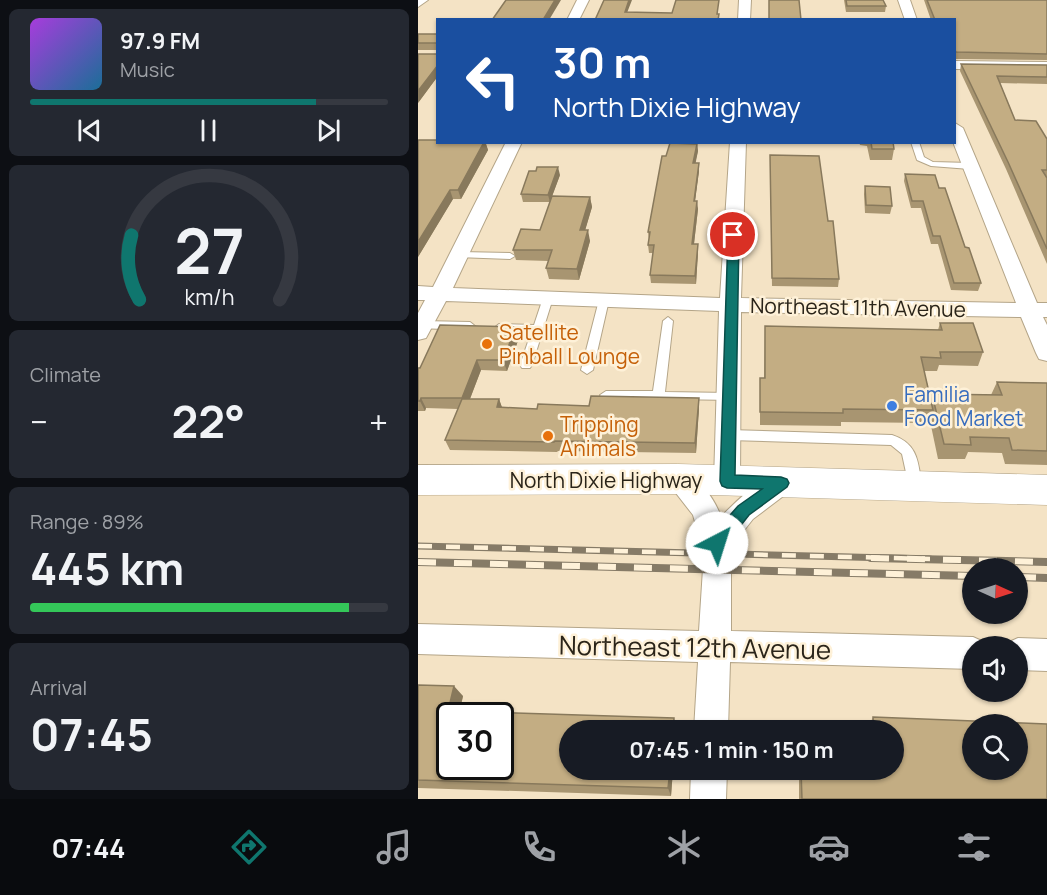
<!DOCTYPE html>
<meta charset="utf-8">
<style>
body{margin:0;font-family:Manrope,sans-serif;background:#242831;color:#f1f3f6;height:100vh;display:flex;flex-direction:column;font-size:22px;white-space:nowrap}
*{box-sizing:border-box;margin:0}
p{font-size:20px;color:#9ea1a6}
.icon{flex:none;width:33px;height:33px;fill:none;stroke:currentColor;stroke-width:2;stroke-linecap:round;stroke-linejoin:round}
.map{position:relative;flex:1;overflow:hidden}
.panel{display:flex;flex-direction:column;gap:9px;padding:9px;background:#0d0f14;width:418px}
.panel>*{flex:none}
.banner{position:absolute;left:18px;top:18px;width:520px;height:126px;border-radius:0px;box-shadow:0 2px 4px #0004;background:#1a4fa0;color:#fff;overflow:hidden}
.needle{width:39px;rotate:93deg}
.controls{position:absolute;left:544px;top:558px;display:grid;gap:12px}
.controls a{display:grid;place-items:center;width:66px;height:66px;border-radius:50%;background:#171b24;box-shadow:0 2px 4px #0004;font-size:30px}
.speed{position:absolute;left:18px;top:702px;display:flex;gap:12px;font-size:30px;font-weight:700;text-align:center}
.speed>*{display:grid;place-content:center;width:78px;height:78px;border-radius:50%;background:#171b24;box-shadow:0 2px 4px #0004;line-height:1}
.speed .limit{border:3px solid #111;border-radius:9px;background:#fff;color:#111}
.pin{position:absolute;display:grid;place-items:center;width:51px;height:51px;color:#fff;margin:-26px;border:3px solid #fff;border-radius:50%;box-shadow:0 2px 6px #0007}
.me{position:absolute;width:66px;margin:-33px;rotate:40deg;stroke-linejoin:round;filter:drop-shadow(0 0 4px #0008)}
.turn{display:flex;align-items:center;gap:21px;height:126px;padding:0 18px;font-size:27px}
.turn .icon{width:78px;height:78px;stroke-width:2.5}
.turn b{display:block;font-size:42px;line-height:51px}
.big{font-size:45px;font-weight:700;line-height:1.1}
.panel .widget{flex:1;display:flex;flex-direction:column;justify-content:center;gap:9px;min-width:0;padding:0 21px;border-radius:9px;background:#242831}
.panel .dial{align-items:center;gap:0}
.dial svg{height:156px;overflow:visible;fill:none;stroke:#363941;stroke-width:7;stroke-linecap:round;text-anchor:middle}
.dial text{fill:#f1f3f6;stroke:none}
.song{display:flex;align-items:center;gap:18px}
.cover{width:72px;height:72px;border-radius:9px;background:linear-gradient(135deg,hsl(280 70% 55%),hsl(200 70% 35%))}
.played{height:6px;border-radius:3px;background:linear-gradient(90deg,#0f766e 80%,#363941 80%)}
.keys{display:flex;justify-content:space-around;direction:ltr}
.heat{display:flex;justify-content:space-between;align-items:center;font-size:33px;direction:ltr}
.charge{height:9px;border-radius:4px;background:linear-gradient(90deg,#34c759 89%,#363941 0)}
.trip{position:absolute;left:141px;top:720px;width:345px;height:60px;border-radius:30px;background:#171b24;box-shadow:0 2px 4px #0004;font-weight:700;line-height:60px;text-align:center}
.tabs{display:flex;height:96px;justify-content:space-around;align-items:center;background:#090b0e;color:#9ea1a6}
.tabs .icon{width:42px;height:42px}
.tabs .selected{color:#0f766e}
.tabs b{font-size:27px;color:#f1f3f6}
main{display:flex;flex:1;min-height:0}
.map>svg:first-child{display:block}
</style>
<main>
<section class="panel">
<div class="widget">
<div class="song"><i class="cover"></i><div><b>97.9 FM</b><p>Music</p></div></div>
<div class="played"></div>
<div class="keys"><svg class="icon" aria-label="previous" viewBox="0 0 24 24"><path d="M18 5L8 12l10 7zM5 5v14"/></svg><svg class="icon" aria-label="pause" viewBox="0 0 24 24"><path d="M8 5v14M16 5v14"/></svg><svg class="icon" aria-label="next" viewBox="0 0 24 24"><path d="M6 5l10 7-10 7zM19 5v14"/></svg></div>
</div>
<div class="widget dial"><svg viewBox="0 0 100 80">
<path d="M14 69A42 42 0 1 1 86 69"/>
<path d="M14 69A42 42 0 0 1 10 36" stroke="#0f766e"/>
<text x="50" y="56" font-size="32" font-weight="700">27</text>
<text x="50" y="72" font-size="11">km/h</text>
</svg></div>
<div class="widget"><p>Climate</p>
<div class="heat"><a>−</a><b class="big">22°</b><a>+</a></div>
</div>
<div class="widget"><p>Range · 89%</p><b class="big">445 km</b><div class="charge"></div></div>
<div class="widget"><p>Arrival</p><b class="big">07:45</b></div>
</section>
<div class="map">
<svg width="629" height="799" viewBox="0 0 629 799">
<rect width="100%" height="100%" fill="#f4e3c5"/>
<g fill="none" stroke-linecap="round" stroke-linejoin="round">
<!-- lane casing -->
<g stroke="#b4a588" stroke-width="2">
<path id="lane" d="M493 142H501L506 157 515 162 552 163 556 166 552 169 513 166 499 160Z
M42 252 92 253 97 256 92 259 39 257V253Z
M130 295 135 298 114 365 112 368H104L102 365 113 333 81 332 76 328 81 324 116 325 125 298Z
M186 297 191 300 175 370 169 374 163 370 181 300Z
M250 317 255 321 247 392 312 393 318 397 316 400 184 398 182 395 188 391H235L245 321Z
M4 321 52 322 57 326 52 330 0 328V322Z
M311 430 474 435C501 444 500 463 504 487L502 491 497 493 492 491 484 454 473 445 311 440 307 438 305 435 307 432Z"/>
</g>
<!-- street casing -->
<g stroke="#b4a588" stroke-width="2">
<path id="street" d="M0 0H10L0 7Z
M159 0H171L161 20H149Z
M321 0H333L332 20H320Z
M480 0H492L499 20H487Z
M537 61 629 62V70L537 69Z
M537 123 545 128 619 303H629V317H625L629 325V361L621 359 618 353 603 317 323 312 322 481 318 489 309 492 300 489 296 481 301 311 28 301 8 338 0 340V313L7 300H0V286L15 287 88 142H104L35 288 302 298 312 142H328L323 298 598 303 535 142H537Z
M260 468C279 474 297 499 303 517 313 506 348 472 363 472 367 472 369 474 372 475L376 483 372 491 335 519 313 547V631L555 637 566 642 568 646H555V669L312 662 310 730H276L280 662 0 654V624L281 631 286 553 275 515 247 479 251 471Z
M600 638 629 639V671L600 670V646H587L589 643Z
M273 770H309L308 799H272Z"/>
</g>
<!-- secondary casing -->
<g stroke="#b4a588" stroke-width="1">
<path id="secondary" d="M260 464 629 475V505L260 494 0 495V465Z"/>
</g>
<!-- lane -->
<use href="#lane" fill="#fff" fill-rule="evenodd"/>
<!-- street -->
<use href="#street" fill="#fff" fill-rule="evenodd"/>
<!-- secondary -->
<use href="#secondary" fill="#fff" fill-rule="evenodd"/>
<!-- rail-far1 casing -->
<g stroke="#867b67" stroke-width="7">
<path id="rail-far1" d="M0 546 512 559"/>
</g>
<!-- rail casing -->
<g stroke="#867b67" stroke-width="8">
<path id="rail" d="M453 558 629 562
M0 562 555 576
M600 577 629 578"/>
</g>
<!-- rail-far1 -->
<use href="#rail-far1" stroke="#fef1d8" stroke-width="4.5" stroke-dasharray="14" stroke-linecap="butt"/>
<!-- rail -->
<use href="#rail" stroke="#fef1d8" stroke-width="6" stroke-dasharray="18" stroke-linecap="butt"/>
</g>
<!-- wall -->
<path fill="#a89571" d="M426 0H465L468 6 467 12H428Z
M506 0H629V60L537 59V20H513Z
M0 34H20V76L0 103 19 54V50H0Z
M543 64 629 65V84L582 83 597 120 629 139V264L588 169 542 71Z
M20 142H69L68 144 70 150 43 199H35L0 257Z
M441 142H475L476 149 474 160H452L449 146 442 145Z
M279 144 280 151 277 163 281 171 277 201 280 209 276 244 280 252 278 284 233 283 232 275 235 253H231L230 245 231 240 230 232 248 156Z
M352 155 421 279 420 287 354 286Z
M487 174 521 188 563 283 560 291 533 290 520 244H513L503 208H493L486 181Z
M142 175 134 196 172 197 174 207 167 230 172 241 161 280 131 279 128 268 131 261 98 260 95 250 122 230 132 202H105L103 194Z
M447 186 474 206 472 214 447 213 446 194Z
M522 323 565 352 560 366 521 365 519 371H506L513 398 514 394 573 395 579 382 629 383V465L587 464 584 453 550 452 547 459H520L512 421 511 423 423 422V426L342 425V378H346L347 326 520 330Z
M101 338 89 371 63 370 52 399H81L84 408 119 409 281 398V408L278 453 140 451 139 452 32 450 27 440 40 409 8 408 7 411H0V368Z
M0 685 45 696 42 711 258 728 253 796 0 788Z
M455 717 629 799H381V779L383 770 406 771V770H476V730H450V728Z"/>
<!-- shaded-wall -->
<path fill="#88795c" d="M137 0H143L131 20H125Z
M211 0H214L207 18V12Z
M20 65V76L0 103V91Z
M63 142H69L68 144 70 150 43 199 40 190Z
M279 144 280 151 276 171 275 163Z
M281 163V171L276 209V201Z
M140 167 142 175 132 202 130 195Z
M32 190 35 199 0 257V242Z
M172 197 174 207 164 241 162 230Z
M279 201 280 209 275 252 274 244Z
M170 230 172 241 161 280 159 269Z
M280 244V252L278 284 277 276Z
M98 327 101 338 89 371 85 360Z
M59 360 63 370 48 409 44 398Z
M3 398 8 408 7 411 2 401Z
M281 398V408L278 453 277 443Z
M81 399 85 410 79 407Z
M36 686 45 696 40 716 30 711Z
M256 718 258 728V730H255Z
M252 770H255L253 796 250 788Z"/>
<!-- building -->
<path fill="#c3ad83" stroke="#88795c" stroke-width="1.5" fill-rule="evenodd" d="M88 0H137L125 20H74Z
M186 0H211L207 12 254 13 258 0H301L299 14H301L300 20H177Z
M351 0H381L383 20H351Z
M428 0H465L468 6H429Z
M509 0H629V54L538 52 537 50V20H517Z
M0 34H20V65L0 91V54H19V43H0Z
M543 64 629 65V77L579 76 597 120 618 121 629 139V170H624L629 178V249L590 162Z
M0 140H20V142H66L40 190H32L0 242Z
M453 142H475L476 149H454Z
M252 143 279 144 275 163H281L276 201H279L274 244H280L277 276 232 275 236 245H230L232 232H230L244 156H248Z
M352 155 401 156 410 221H415L421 279 354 278Z
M119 167H140L130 195 103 194 111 171H118Z
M487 174 517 175 521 188H527L547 247 551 248 563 283H536L522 236H515L505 201H494Z
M447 186 472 187 474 206 448 205Z
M134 196 172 197 162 230H170L159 269 128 268 134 250H95L103 229 122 230Z
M522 323H555L565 352H522L523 358 503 357 515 410 425 409V413L342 412V378H347V326L524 330Z
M22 325 98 327 85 360H59L44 398H3L2 401H0V368H2Z
M579 382 629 383V451L594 450 591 438 552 437 553 445 526 444 514 394 584 395Z
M173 396 281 398 277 443 137 441 136 442 27 440 44 399H81L79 407 119 409 120 404 171 406Z
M0 685 36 686 30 711 256 718 255 730H152V770H252L250 788 0 780ZM32 716H82V766H32Z
M455 717 629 724V799H384L383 770 410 771V770H476V730H456ZM555 724H600V770H555Z"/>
<!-- route -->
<path fill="#0f766e" stroke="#0a4d48" stroke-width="1.5" d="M315 232 321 235 317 475 363 477 369 479 371 483 369 487 331 515 305 548 299 550 293 548 291 543 293 537 320 506 344 489 309 488 304 486 302 481 310 235Z"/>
<!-- markers -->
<g fill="#e8710a" stroke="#fef1d8" stroke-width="2">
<circle cx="69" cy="344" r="6"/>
<circle cx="130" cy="436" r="6"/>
</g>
<circle fill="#3f7fe0" stroke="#fef1d8" stroke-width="2" cx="474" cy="406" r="6"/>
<g text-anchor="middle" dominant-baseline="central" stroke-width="5" stroke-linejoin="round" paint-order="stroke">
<!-- street labels -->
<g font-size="21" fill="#2a2419" stroke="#fef1d8">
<text transform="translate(440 307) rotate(1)">Northeast 11th Avenue</text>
<text x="188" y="480">North Dixie Highway</text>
</g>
<!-- food labels -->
<g font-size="21" fill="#c56008" stroke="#fef1d8" text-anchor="start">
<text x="81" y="332">Satellite<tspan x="81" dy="24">Pinball Lounge</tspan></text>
<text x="142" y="424">Tripping<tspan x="142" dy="24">Animals</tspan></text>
</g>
<!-- shop labels -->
<g font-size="21" fill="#366cbe" stroke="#fef1d8" text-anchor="start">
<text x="486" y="394">Familia<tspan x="486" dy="24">Food Market</tspan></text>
</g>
<!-- near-street labels -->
<g font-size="26" fill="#2a2419" stroke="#fef1d8">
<text transform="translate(277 647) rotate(1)">Northeast 12th Avenue</text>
</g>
</g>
</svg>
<div class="controls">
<a><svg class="needle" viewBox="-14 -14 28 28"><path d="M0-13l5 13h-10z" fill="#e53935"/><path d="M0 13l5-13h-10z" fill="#9ea1a6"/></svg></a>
<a><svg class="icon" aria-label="sound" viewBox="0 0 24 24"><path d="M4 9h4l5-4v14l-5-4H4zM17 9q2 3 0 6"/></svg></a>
<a><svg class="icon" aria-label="search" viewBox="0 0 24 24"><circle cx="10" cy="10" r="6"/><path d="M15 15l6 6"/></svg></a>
</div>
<div class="speed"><div class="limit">30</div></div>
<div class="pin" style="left:315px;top:235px;background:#d93025"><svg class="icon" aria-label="arrive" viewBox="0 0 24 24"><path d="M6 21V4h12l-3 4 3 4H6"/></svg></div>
<svg class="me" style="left:299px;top:543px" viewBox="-20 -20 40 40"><circle r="19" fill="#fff"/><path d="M0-13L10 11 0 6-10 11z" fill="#0f766e"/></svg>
<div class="trip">07:45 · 1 min · 150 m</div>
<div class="banner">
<div class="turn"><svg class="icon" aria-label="left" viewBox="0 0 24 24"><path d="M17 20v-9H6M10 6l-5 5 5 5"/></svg><div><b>30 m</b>North Dixie Highway</div></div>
</div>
</div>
</main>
<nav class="tabs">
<b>07:44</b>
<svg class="icon selected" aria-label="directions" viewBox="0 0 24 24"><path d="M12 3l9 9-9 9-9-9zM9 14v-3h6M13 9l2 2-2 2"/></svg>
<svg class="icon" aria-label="music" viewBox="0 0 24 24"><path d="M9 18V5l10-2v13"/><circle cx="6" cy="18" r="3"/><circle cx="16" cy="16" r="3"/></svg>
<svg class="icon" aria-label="phone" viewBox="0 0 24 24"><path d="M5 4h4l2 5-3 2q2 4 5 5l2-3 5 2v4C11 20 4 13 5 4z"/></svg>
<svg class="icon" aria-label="climate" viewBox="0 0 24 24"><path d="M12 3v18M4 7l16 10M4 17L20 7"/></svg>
<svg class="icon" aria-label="car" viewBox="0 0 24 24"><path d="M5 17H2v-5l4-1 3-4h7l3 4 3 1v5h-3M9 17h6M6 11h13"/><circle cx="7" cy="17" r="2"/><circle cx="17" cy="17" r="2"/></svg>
<svg class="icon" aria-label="filters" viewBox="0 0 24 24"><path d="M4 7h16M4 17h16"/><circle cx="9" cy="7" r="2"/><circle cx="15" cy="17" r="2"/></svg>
</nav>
